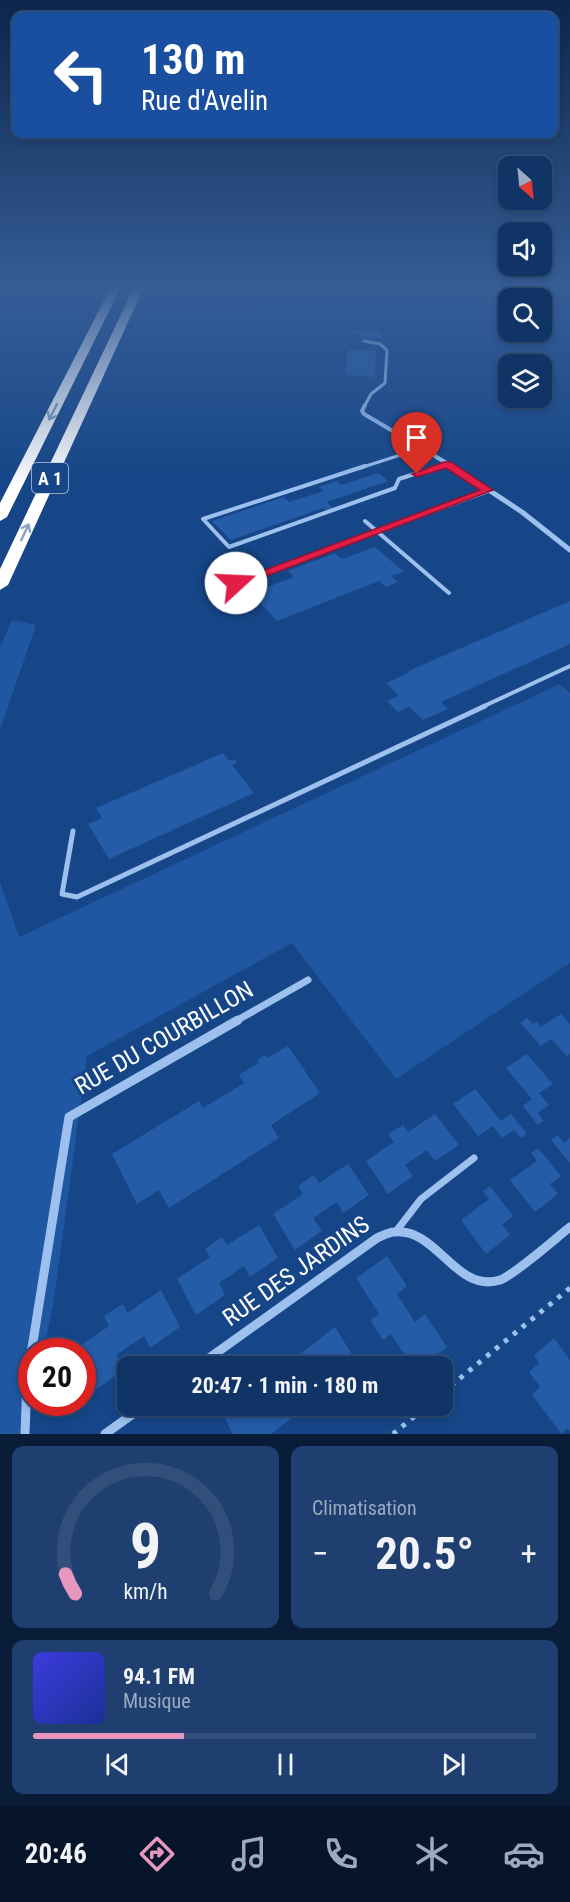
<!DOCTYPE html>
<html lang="fr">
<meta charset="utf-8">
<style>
body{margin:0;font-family:"Roboto Condensed",sans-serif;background:#1e3f6f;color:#f1f3f6;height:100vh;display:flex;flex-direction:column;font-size:22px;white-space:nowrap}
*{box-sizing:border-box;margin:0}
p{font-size:20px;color:#9caabf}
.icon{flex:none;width:33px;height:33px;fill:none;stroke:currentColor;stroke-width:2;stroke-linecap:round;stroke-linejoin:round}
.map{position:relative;height:1434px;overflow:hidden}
.panel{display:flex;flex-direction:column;gap:12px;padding:12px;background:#091d38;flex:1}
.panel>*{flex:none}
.top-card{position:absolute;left:12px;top:12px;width:546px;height:126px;border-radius:12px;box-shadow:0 3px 9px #0003,0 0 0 2px #304f7a;background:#1a4fa0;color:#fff;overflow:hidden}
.needle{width:39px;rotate:153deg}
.tools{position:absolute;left:498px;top:156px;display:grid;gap:12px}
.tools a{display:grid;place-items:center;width:54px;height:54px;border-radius:12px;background:#103466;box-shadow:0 3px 9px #0003,0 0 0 2px #304f7a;font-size:30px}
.speed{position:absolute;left:18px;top:1338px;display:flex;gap:12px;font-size:30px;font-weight:700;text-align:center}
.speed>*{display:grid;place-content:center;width:78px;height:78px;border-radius:50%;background:#103466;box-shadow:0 3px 9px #0003,0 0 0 2px #304f7a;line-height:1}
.speed .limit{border:9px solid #d22;background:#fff;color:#111}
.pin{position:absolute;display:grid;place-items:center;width:51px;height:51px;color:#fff;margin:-62px -26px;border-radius:50% 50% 50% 0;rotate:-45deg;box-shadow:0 0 6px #0007}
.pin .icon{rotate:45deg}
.me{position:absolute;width:66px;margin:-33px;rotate:70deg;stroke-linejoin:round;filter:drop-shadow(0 0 4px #0008)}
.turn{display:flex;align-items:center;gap:21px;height:126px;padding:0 30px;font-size:27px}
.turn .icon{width:78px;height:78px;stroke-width:2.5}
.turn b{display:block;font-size:42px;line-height:51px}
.big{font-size:45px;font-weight:700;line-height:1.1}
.panel .widget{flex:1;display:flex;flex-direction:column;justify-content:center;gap:9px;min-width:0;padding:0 21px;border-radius:12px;background:#1e3f6f}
.panel .dial{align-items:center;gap:0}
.dial svg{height:156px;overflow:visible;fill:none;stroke:#304f7a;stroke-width:7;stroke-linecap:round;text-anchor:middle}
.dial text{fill:#f1f3f6;stroke:none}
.song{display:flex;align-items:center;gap:18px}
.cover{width:72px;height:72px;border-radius:9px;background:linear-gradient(135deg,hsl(240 70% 55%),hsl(230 70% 35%))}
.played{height:6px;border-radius:3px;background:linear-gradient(90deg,#e797bd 30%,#304f7a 30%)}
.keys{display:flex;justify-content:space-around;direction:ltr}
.heat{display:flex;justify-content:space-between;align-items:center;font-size:33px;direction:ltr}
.panel .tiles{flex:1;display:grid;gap:12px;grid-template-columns:1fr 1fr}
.widget:last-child{grid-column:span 2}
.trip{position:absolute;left:117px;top:1356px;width:336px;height:60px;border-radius:12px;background:#103466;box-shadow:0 3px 9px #0003,0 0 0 2px #304f7a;font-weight:700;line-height:60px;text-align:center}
.tab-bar{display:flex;height:96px;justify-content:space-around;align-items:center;background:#061529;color:#9caabf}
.tab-bar .icon{width:42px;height:42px}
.tab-bar .active{color:#e797bd}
.tab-bar b{font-size:27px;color:#f1f3f6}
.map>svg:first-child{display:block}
</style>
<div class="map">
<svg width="570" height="1434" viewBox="0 0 570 1434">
<rect width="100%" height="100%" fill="#164688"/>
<!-- green -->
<path fill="#1f57a2" d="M12 620 36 625 0 730V647Z
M560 684 570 693V963L396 1079 292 943 87 1056 53 1306 43 1351 32 1352V1403L25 1434H0V882L19 937Z"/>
<!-- building -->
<path fill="#245ca7" d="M354 330 381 331V338H360V334H354Z
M348 350 376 351 375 377 345 375Z
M378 473 388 481 327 502 334 509 326 511 323 508 231 540 212 521 284 497 289 502 324 491 319 487 336 481 341 485Z
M375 547 404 572 391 576 398 582 386 587 379 581 277 621 251 593 294 577 288 571 335 553 342 559Z
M570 601V644L441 702 448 709 423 720 409 707 398 712 387 701 399 696 386 683 410 672 408 671Z
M223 753 229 761 234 759 237 763 232 765 254 793 109 859 88 824 102 818 96 808Z
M561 1014 570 1024V1054L567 1056 551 1039 541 1046 520 1023 527 1018 533 1024 537 1022 541 1027Z
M288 1046 320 1093 271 1125 279 1138 169 1208 159 1190 137 1204 112 1154 199 1101 203 1108 244 1083 239 1075 259 1063 257 1060 265 1055 267 1058Z
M527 1054 553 1084 539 1093 549 1105 538 1113 544 1121 538 1125 523 1106 532 1099 506 1068Z
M475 1089 501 1121 511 1114 527 1134 521 1138 514 1130 502 1138 493 1126 478 1136 453 1104Z
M435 1114 459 1145 435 1161 427 1150 405 1165 413 1176 388 1194 366 1161 394 1142 388 1134 403 1125 408 1132Z
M558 1135 564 1143 570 1138V1163L551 1140Z
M538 1148 561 1176 550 1184 558 1194 535 1212 510 1180 537 1161 531 1153Z
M348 1164 369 1195 343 1213 337 1202 313 1218 322 1231 295 1250 273 1214 303 1194 298 1186 314 1175 319 1183Z
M490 1186 513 1216 502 1224 510 1235 486 1254 461 1220 489 1199 483 1191Z
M259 1225 278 1258 250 1277 244 1266 219 1283 225 1295 196 1315 177 1279 210 1257 205 1249 222 1237 227 1245Z
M387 1256 407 1286 397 1294 415 1322 425 1314 447 1347 422 1366H412L391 1334 383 1340 370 1320 379 1314 356 1278Z
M161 1290 180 1327 150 1348 144 1336 116 1355 123 1370 91 1393 82 1372V1352H71L109 1326 104 1316 123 1304 127 1313Z
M335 1327 359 1366H283L308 1348Z
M554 1338 570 1360V1431L568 1428 561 1434 532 1394 540 1387 529 1372 539 1363 534 1355Z
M231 1406H307L271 1434H233L222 1412Z"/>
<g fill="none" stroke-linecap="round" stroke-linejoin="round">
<!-- path -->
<path stroke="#9dc0ee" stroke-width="5" stroke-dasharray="4.5 7" stroke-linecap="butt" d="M442 1393 570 1288
M393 1434 427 1406"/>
<!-- lane-far3 -->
<path stroke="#9dc0ee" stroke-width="3" d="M364 341 380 344 387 350 385 383 371 394 365 405
M360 468 422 448
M434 468 447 464"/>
<!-- lane-far2 -->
<path stroke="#9dc0ee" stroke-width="4" d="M365 466 203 519 229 547 395 488 399 479 439 466
M365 521 449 593
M236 583 488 491
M482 707 570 666"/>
<!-- lane-far1 -->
<path stroke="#9dc0ee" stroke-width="5" d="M73 831 62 894 77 897 485 706"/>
<!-- lane -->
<path stroke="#9dc0ee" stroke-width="7" d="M397 1230 421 1199 474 1158"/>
<!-- street-far3 -->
<path stroke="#9dc0ee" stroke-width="4" d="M365 405 362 411 364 414 455 468"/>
<!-- street-far2 -->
<path stroke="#9dc0ee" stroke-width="5" d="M452 466 522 512 570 550"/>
<!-- street-far1 -->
<path stroke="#9dc0ee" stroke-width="7" d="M236 1021 308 980"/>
<!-- street -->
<path stroke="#9dc0ee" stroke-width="9" d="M198 1366 377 1238C382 1236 389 1232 394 1232 437 1227 456 1294 500 1280 513 1276 556 1238 570 1227
M25 1434 27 1379 69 1117 238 1020
M105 1434 144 1406"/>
<!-- highway -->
<path fill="#fff" fill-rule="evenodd" d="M112 285H122L7 517 0 521V503Z
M135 285H145L8 585 0 590V569Z"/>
</g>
<!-- one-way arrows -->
<defs><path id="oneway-shaft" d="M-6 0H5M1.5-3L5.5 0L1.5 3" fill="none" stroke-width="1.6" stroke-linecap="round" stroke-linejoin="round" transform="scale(1.5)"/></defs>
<g stroke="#8aa2c4">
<use href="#oneway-shaft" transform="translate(53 412) rotate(117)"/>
<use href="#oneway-shaft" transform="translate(25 532) rotate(-65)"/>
</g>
<!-- sky -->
<linearGradient id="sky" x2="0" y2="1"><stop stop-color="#0c264b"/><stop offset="0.59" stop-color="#365d96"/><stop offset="1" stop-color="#365d96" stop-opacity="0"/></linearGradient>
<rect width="570" height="486" fill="url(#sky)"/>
<!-- route -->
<path fill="#e11d48" stroke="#92132f" stroke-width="1.5" d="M444 462H451L493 490 240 586H232L230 583 480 490 446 468 417 477 412 474Z"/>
<g text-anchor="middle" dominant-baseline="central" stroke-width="6" stroke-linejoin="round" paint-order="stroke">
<!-- shield labels -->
<rect fill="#164688" stroke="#b9c8db" stroke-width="1.5" x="32" y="463" width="36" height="30" rx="4.5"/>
<g font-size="18" font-weight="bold" fill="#fff">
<text x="50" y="478">A 1</text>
</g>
<!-- near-street labels -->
<g font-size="24" fill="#fff" stroke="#164688">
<text transform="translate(164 1038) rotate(-30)">RUE DU COURBILLON</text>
<text transform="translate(296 1271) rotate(-35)">RUE DES JARDINS</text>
</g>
</g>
</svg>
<div class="tools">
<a><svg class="needle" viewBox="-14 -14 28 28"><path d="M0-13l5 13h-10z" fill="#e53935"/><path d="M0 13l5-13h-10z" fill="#9caabf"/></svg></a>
<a><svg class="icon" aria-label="sound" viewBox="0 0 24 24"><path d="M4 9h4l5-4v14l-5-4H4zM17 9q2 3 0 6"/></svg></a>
<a><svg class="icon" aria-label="search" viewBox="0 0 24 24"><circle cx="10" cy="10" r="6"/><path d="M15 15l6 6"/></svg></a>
<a><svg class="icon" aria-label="layers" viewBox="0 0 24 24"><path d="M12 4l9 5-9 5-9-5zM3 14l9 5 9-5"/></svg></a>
</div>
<div class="speed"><div class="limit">20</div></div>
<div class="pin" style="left:417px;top:474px;background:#d93025"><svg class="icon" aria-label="arrive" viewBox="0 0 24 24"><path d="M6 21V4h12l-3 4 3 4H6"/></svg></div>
<svg class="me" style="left:236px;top:583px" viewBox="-20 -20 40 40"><circle r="19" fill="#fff"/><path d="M0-13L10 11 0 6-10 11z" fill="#e11d48"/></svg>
<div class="trip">20:47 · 1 min · 180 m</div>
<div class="top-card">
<div class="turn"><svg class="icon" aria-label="left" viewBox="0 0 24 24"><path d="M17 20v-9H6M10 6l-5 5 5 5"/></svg><div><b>130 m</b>Rue d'Avelin</div></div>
</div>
</div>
<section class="panel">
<div class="tiles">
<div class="widget dial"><svg viewBox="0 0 100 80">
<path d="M14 69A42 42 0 1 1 86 69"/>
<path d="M14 69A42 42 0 0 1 9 59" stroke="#e797bd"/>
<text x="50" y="56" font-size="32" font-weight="700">9</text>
<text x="50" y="72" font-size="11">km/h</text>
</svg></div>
<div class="widget"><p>Climatisation</p>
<div class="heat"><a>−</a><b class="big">20.5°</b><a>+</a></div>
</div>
<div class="widget">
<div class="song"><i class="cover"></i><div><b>94.1 FM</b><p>Musique</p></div></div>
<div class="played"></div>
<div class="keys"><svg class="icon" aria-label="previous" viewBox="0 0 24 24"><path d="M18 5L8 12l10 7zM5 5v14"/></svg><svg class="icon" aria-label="pause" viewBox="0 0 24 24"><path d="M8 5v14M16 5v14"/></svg><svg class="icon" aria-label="next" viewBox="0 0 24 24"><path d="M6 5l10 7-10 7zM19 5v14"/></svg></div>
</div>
</div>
</section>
<nav class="tab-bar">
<b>20:46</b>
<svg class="icon active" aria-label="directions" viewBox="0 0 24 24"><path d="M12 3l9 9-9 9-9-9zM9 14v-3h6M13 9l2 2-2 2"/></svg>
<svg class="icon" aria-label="music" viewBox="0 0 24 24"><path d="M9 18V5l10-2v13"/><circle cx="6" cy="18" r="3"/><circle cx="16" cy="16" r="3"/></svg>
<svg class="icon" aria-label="phone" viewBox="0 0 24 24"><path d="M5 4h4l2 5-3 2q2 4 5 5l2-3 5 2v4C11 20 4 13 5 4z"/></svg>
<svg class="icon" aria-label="climate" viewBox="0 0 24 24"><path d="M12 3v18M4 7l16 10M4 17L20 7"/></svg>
<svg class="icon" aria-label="car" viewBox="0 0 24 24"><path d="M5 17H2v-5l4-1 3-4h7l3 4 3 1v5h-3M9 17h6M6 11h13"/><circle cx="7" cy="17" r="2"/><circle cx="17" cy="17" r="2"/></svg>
</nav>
